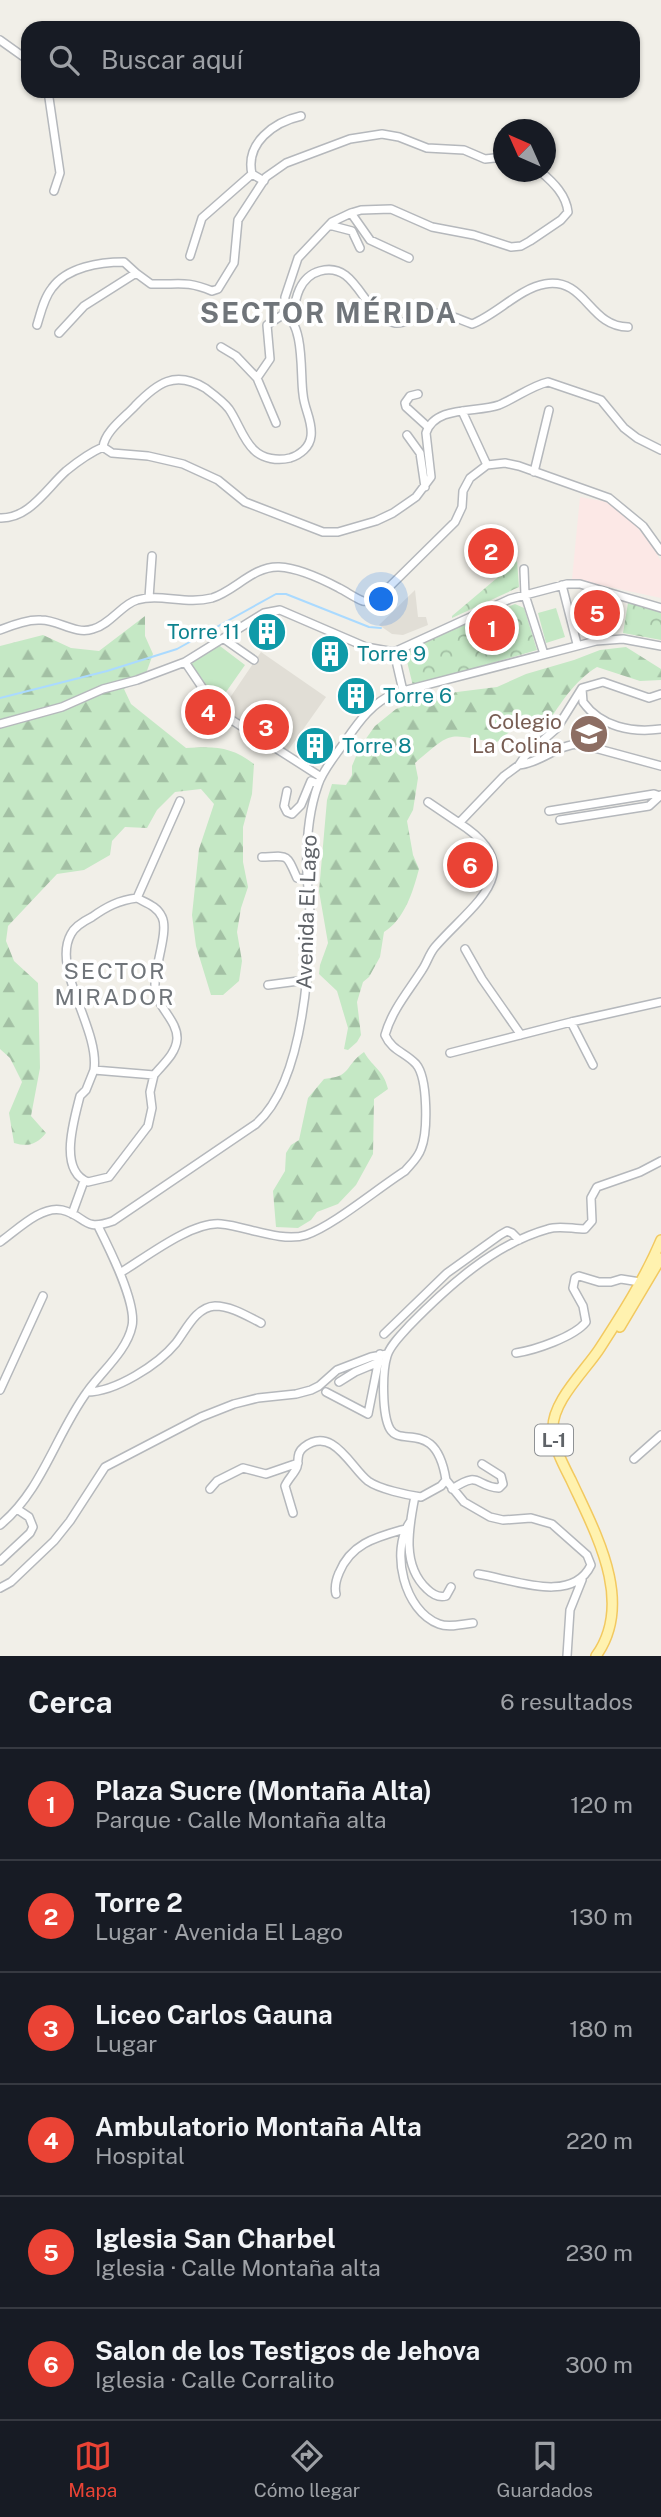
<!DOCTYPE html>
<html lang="es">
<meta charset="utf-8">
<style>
:root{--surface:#171b24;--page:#20242c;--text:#f1f3f6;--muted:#9ea1a6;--line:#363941;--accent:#ea4335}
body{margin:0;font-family:"Public Sans",sans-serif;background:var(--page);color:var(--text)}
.compass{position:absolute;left:493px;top:119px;width:63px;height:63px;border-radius:50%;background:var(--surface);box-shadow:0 2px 5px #0004;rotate:315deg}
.you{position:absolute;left:382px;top:600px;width:24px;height:24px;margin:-18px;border:5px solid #fff;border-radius:50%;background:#1a73e8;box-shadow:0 0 0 10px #1a73e833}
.badge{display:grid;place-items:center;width:46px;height:46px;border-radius:50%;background:var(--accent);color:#fff;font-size:23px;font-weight:700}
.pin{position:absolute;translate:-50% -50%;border:4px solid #fff;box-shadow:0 2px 7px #0006}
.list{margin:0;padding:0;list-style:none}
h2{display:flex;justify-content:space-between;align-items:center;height:91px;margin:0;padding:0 28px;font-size:30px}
h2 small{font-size:23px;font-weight:400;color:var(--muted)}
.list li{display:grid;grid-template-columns:46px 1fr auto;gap:21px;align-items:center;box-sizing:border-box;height:112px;padding:0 28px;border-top:2px solid var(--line)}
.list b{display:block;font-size:26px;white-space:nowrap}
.list p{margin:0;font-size:23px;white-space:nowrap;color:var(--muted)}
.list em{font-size:23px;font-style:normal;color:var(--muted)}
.icon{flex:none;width:38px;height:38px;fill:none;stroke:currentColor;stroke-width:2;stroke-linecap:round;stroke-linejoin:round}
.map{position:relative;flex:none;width:661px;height:1656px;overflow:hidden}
.search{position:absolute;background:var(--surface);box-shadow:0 2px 5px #0004;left:21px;right:21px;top:21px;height:77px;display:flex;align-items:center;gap:18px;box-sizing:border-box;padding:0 24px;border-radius:21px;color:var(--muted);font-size:26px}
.sheet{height:763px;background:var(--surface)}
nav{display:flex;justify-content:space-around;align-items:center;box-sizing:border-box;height:98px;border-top:2px solid var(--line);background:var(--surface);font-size:19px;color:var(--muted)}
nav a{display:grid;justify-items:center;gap:4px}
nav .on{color:var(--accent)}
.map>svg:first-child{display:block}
.education{fill:#e1ded6}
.medical{fill:#fce8e6}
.forest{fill:url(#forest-firs)}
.park{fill:url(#park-crowns)}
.pitch{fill:#c5e8c5}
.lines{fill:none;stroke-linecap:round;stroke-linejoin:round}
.stream{stroke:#aadaff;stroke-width:2}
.minor-casing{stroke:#b5b8bc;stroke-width:10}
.major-casing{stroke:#f2c960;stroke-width:12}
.minor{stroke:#fff;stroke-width:7}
.major{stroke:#fff2af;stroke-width:9}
.labels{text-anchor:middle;stroke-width:7;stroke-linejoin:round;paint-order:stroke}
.shield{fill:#fff;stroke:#8f9295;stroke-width:2}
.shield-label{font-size:19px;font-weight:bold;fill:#5f6368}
.culture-label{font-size:21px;fill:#0d838f;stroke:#fff;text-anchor:start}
.education-label{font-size:21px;fill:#785e54;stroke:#fff;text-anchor:end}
.street-label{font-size:21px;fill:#5f6368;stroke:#fff}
.neighbourhood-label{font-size:23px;letter-spacing:2px;fill:#70757a;stroke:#fff}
.district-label{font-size:28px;font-weight:bold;letter-spacing:2px;fill:#70757a;stroke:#fff}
</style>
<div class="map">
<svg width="661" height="1656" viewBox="0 0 661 1656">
<defs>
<pattern id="forest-firs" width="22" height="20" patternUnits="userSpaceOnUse" patternTransform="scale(1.75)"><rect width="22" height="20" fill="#c5e8c5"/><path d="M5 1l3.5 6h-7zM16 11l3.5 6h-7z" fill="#a3c0a4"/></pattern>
<pattern id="park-crowns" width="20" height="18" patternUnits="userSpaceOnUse" patternTransform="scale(1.75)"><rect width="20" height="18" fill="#c5e8c5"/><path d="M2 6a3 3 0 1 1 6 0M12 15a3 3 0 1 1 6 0" fill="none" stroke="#a3c0a4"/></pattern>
</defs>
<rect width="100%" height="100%" fill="#f1efe8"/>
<path class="education" d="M 415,590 L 418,617 L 426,617 L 428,625 L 403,635 L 392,634 L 379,625 Z
M 261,652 L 326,697 L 287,752 L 223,708 Z"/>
<path class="medical" d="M 580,497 L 613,503 L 624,511 L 653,547 L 661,561 L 661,598 L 572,579 Z
M 206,704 L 230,721 L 225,727 L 209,732 L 192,720 Z"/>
<path class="forest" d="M 145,616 L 145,636 L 153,654 L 144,679 L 124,689 L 131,704 L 186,748 C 214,746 231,746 254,764 L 252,794 L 243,827 L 243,862 L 248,887 L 241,908 L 237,932 L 242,961 L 239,981 L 223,995 L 211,995 L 196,946 L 192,915 L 199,849 L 214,804 L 201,789 L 175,792 L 157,810 L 147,828 L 125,827 L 112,841 L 110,855 L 84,870 L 57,874 L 8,926 L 6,941 L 14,961 L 38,983 L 40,1068 L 31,1116 L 46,1133 C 36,1145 28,1147 14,1143 L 9,1113 L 22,1082 L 10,1058 L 0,1049 L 0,646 L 43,635 L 71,648 L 99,651 Z
M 626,647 L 661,669 L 661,680 L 640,681 L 597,667 C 573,682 562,702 546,725 L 512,730 L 497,742 C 447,736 456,727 415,763 L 418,778 L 413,810 L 407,821 L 413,855 L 419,869 C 413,892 404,920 384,932 L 380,957 L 369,977 L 363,982 L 357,1002 L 361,1035 L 357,1042 L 348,1050 L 344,1049 L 348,1028 L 337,991 L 319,974 L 320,965 L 328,943 L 319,891 L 327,800 L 332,784 L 346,785 L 352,775 L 352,766 L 360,747 L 375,726 L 396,709 L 441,694 L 497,687 L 526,674 L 574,660 L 600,650 Z
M 364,1052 C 374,1069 383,1069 388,1089 L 374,1099 L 373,1154 L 356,1185 L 338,1204 L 317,1212 L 311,1220 L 298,1228 L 276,1227 L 273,1191 L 285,1171 L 286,1153 L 291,1145 L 299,1140 L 308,1098 L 324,1079 C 353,1076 343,1067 364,1052 Z"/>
<path class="park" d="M 517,561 L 519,587 L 452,618 L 452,616 Z
M 628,603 L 661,609 L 661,640 L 623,633 Z
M 515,604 L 524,608 L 537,650 L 413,686 L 404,649 Z"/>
<path class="pitch" d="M 556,608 L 565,637 L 546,643 L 538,613 Z
M 216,643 L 245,665 L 219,702 L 206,689 L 189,660 Z"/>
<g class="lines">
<path class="stream" d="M 0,698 L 107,671 L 177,649 L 276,594 L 286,594 L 369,627 L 381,628"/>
<g class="minor-casing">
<path id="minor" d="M 0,40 L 28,60
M 48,91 L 60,173 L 54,191
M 264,181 L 252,174 C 245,143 274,122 301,116
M 351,213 L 370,240 L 409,258
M 329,225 L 352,231 L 360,248
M 190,256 L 202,218 L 252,174
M 284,314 L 285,297 L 298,258 L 332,222 L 351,213 L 361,210 L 391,209 L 432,227 L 474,235 L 511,247 L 521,246 L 530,241 L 561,220 L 568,212 C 566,195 554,183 541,172
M 292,319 C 295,301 298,277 320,271 C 358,260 363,318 395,323 C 407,324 415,316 426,314 C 444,311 455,318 472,324 C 496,315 520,288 545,284 C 586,277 589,327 628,327
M 37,325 C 41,312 44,298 52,288 C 67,267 100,262 124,262 L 136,273
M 59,333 L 84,306 L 136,273 L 151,284 C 179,285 185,280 212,291 L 218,289 L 234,263 L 238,220 L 266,177 L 286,163 L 350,139 L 382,134 L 399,137 L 427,148 L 464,150 L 485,159 L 504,157
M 221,347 L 236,356 L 257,378 L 270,359 L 267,325 L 284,314 C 305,324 300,375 303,394 C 304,409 313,421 311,436 C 310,447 300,455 290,458 C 278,461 263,459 254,450 C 243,440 238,422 229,409 C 223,401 213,394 205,388 C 175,370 157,383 135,406 C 125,417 105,431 103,447 L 112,453 L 148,456 L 183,464 L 218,480 L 245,502 L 323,532 L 338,532 L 376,521 L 393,513 L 416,497 L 431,477 L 426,433 C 435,405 477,413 499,405 C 516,398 531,386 548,382 L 601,400 L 624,428 L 637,438 L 661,450
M 257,378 L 276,423
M 418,394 L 410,396 L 405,403 L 406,407 L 428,427
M 462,411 L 487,465
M 407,435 L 420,453 L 425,487
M 534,472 L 549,410
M 0,518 C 29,519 46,489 66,471 C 77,462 89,453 103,447
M 524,569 L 525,595 L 544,654
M 562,585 L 577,644
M 149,598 L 152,556
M 0,630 C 12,625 28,619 41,620 C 59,620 75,635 93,629 C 111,624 122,604 137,600 C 160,593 186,605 212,598 C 235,591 253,566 279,567 C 299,568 322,579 339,588 C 347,592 355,598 363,601 C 369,602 373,600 378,598 L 455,522 L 462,507 L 463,491 L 470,478 L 487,465 L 505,463 L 519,466 L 609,498 L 643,526 L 661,551
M 224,639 L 254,660
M 582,689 L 583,702 C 601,727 632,733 661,729
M 403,691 L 394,652 L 510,599 L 567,584 L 580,584 L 661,608
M 0,724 L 62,707 L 103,689 L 137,680 L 185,662
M 519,765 C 541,763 558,744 580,744 L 661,766
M 321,777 L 227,717 L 214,705 L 185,662 L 264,613 L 280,610 L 366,647 L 394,652
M 287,791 L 284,806 L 287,812 L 292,814 L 301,805 L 311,781 L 318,784
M 428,802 L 459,823
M 549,811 L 654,794 L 660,796
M 560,820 L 649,806 L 661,795
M 262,857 C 289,856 286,853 297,878 L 307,879
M 137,898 L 180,801
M 465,949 L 482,979 L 521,1035
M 268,985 L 306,980
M 571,1022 L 593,1065
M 450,1053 L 571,1022 L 661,1002
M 94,1070 C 100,1029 51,969 71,934 C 75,926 84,921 92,917 C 106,907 119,900 137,898 C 146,903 157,906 162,917 C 169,931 154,968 155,986 C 155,1006 178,1020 177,1039 C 176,1054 162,1065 154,1075
M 94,1070 L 154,1075 L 150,1092 L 152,1108 L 148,1126 L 109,1177 L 88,1182 C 58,1171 74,1120 80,1096 L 86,1090 Z
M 72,1214 L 84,1181
M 0,1242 C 16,1231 41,1205 62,1210 C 87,1216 82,1232 113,1221 L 256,1124 C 300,1085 308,984 310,928 C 311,910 308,893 307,875 C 306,846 308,813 318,785 C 323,769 337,754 346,740 C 360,720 372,703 395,693 L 596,641 L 623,639 L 661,646
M 120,1273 C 145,1258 192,1221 221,1224 C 245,1226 282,1243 306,1235 C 333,1226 378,1188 405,1171 C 411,1164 418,1158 421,1149 C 428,1132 428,1078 416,1064 C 405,1052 392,1051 385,1035 C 392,1010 408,992 422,970 C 427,963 429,954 435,947 C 471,905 533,870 459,823 L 504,776 L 519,765 L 525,756 L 557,728 L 582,688 L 603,682 L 649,698 L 661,694
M 384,1334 L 447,1273 L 500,1235 L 507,1231 L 512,1233 L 519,1240
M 516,1353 C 535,1350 574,1337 586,1322 L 583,1306 L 573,1288 L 575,1278 L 579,1276 L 599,1282 L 611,1282 L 621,1279 L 640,1282
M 339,1382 L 355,1372 L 379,1362
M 0,1390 L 43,1296
M 87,1392 C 115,1392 158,1365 176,1343 C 186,1330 196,1307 215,1306 C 231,1306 247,1316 261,1323
M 326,1392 L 368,1414 L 380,1354
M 634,1459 L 661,1435
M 446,1480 L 464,1502 L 490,1517 L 503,1520 L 531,1518 L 552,1524 L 587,1555 L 591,1565 C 572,1605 512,1579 478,1574
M 210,1489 L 217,1481 L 243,1468 L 266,1474 L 298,1463
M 452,1489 C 481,1470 474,1486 499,1488 L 503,1484 L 501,1476 L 482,1464
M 415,1496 C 409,1527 401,1565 427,1589 C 432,1594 438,1598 446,1596 L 451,1587
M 293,1513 L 285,1486 C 288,1479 294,1474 297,1467 C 299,1460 296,1453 304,1447 C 333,1425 351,1468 368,1481 C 379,1489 407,1495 421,1497 L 441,1486 L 446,1480 C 436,1418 401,1448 390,1429 C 382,1415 382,1372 387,1356 C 390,1345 402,1334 409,1326 C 447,1287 494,1244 548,1229 C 559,1225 572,1229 585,1229 L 592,1221 L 591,1198 L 597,1187 L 640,1172 L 661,1161
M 410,1522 C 390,1551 404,1611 439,1624 C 449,1628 462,1624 473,1623
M 0,1525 C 42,1491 56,1434 87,1392 C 101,1372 127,1351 132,1326 C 137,1303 109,1248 98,1226
M 0,1561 L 30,1533 L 33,1527 L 29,1517 L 17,1509
M 0,1588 L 11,1582 L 54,1541 L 70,1521 L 105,1467 L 201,1417 L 234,1404 L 258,1398 L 296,1394 L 311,1390 L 319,1386 L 337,1370 L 371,1357 L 387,1354
M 336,1594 C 334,1586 336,1580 339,1573 C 351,1543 377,1537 405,1529
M 567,1656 L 570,1610 L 582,1580"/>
</g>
<g class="major-casing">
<path id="major" d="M 620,1327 L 661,1258
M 596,1656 C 635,1602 595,1532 571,1480 C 563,1464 554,1448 553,1430 C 551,1402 586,1370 600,1348 C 622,1314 645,1278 661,1240"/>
</g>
<use href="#minor" class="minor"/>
<use href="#major" class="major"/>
</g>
<defs>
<g id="building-disc" transform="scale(2.0125)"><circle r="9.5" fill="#0f9aa8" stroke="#fff"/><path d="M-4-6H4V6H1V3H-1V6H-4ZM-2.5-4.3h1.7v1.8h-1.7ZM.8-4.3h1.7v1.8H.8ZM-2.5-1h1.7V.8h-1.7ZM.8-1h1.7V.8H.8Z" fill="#fff"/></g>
<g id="school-disc" transform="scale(2.0125)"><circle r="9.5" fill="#8d6e63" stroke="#fff"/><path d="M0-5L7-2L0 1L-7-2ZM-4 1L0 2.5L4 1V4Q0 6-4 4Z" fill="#fff"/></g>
</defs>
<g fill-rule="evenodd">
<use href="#building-disc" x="267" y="632"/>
<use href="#building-disc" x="330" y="654"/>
<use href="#building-disc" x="356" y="696"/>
<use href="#school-disc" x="589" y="734"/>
<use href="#building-disc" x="315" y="746"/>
</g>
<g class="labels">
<rect class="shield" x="535" y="1424.5" width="38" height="31" rx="5"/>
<g class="shield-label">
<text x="554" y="1447">L-1</text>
</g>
<g class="culture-label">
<text x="240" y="639" text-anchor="end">Torre 11</text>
<text x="357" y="661">Torre 9</text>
<text x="383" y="703">Torre 6</text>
<text x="342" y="753">Torre 8</text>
</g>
<g class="education-label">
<text x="562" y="729">Colegio<tspan x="562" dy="24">La Colina</tspan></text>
</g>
<g class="street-label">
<text transform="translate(307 912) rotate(-88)" y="7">Avenida El Lago</text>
</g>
<g class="neighbourhood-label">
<text x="115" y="979">SECTOR<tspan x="115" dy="26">MIRADOR</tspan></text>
</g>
<g class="district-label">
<text x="329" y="323">SECTOR MÉRIDA</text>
</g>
</g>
</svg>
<svg class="compass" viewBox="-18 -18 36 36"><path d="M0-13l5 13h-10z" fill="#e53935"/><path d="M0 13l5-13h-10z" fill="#9ea1a6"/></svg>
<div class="you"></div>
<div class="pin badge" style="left:492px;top:628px">1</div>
<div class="pin badge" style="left:491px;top:551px">2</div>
<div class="pin badge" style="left:266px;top:727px">3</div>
<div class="pin badge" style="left:208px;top:712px">4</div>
<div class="pin badge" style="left:597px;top:613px">5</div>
<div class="pin badge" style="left:470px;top:865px">6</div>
<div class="search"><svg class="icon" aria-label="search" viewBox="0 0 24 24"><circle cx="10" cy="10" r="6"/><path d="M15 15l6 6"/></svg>Buscar aquí</div>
</div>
<section class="sheet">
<h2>Cerca<small>6 resultados</small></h2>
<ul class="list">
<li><span class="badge">1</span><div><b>Plaza Sucre (Montaña Alta)</b><p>Parque · Calle Montaña alta</p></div><em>120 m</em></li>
<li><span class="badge">2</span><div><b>Torre 2</b><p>Lugar · Avenida El Lago</p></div><em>130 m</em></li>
<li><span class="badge">3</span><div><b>Liceo Carlos Gauna</b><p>Lugar</p></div><em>180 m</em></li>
<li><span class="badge">4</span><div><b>Ambulatorio Montaña Alta</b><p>Hospital</p></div><em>220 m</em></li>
<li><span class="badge">5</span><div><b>Iglesia San Charbel</b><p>Iglesia · Calle Montaña alta</p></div><em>230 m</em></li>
<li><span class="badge">6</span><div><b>Salon de los Testigos de Jehova</b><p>Iglesia · Calle Corralito</p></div><em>300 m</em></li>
</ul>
</section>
<nav>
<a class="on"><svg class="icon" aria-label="map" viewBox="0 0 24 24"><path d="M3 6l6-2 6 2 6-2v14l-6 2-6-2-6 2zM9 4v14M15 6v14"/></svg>Mapa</a>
<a><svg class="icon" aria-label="directions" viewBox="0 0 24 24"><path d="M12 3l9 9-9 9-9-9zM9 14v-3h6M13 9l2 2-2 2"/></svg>Cómo llegar</a>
<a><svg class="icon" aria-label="saved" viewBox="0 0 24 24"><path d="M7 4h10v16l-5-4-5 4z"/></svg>Guardados</a>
</nav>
